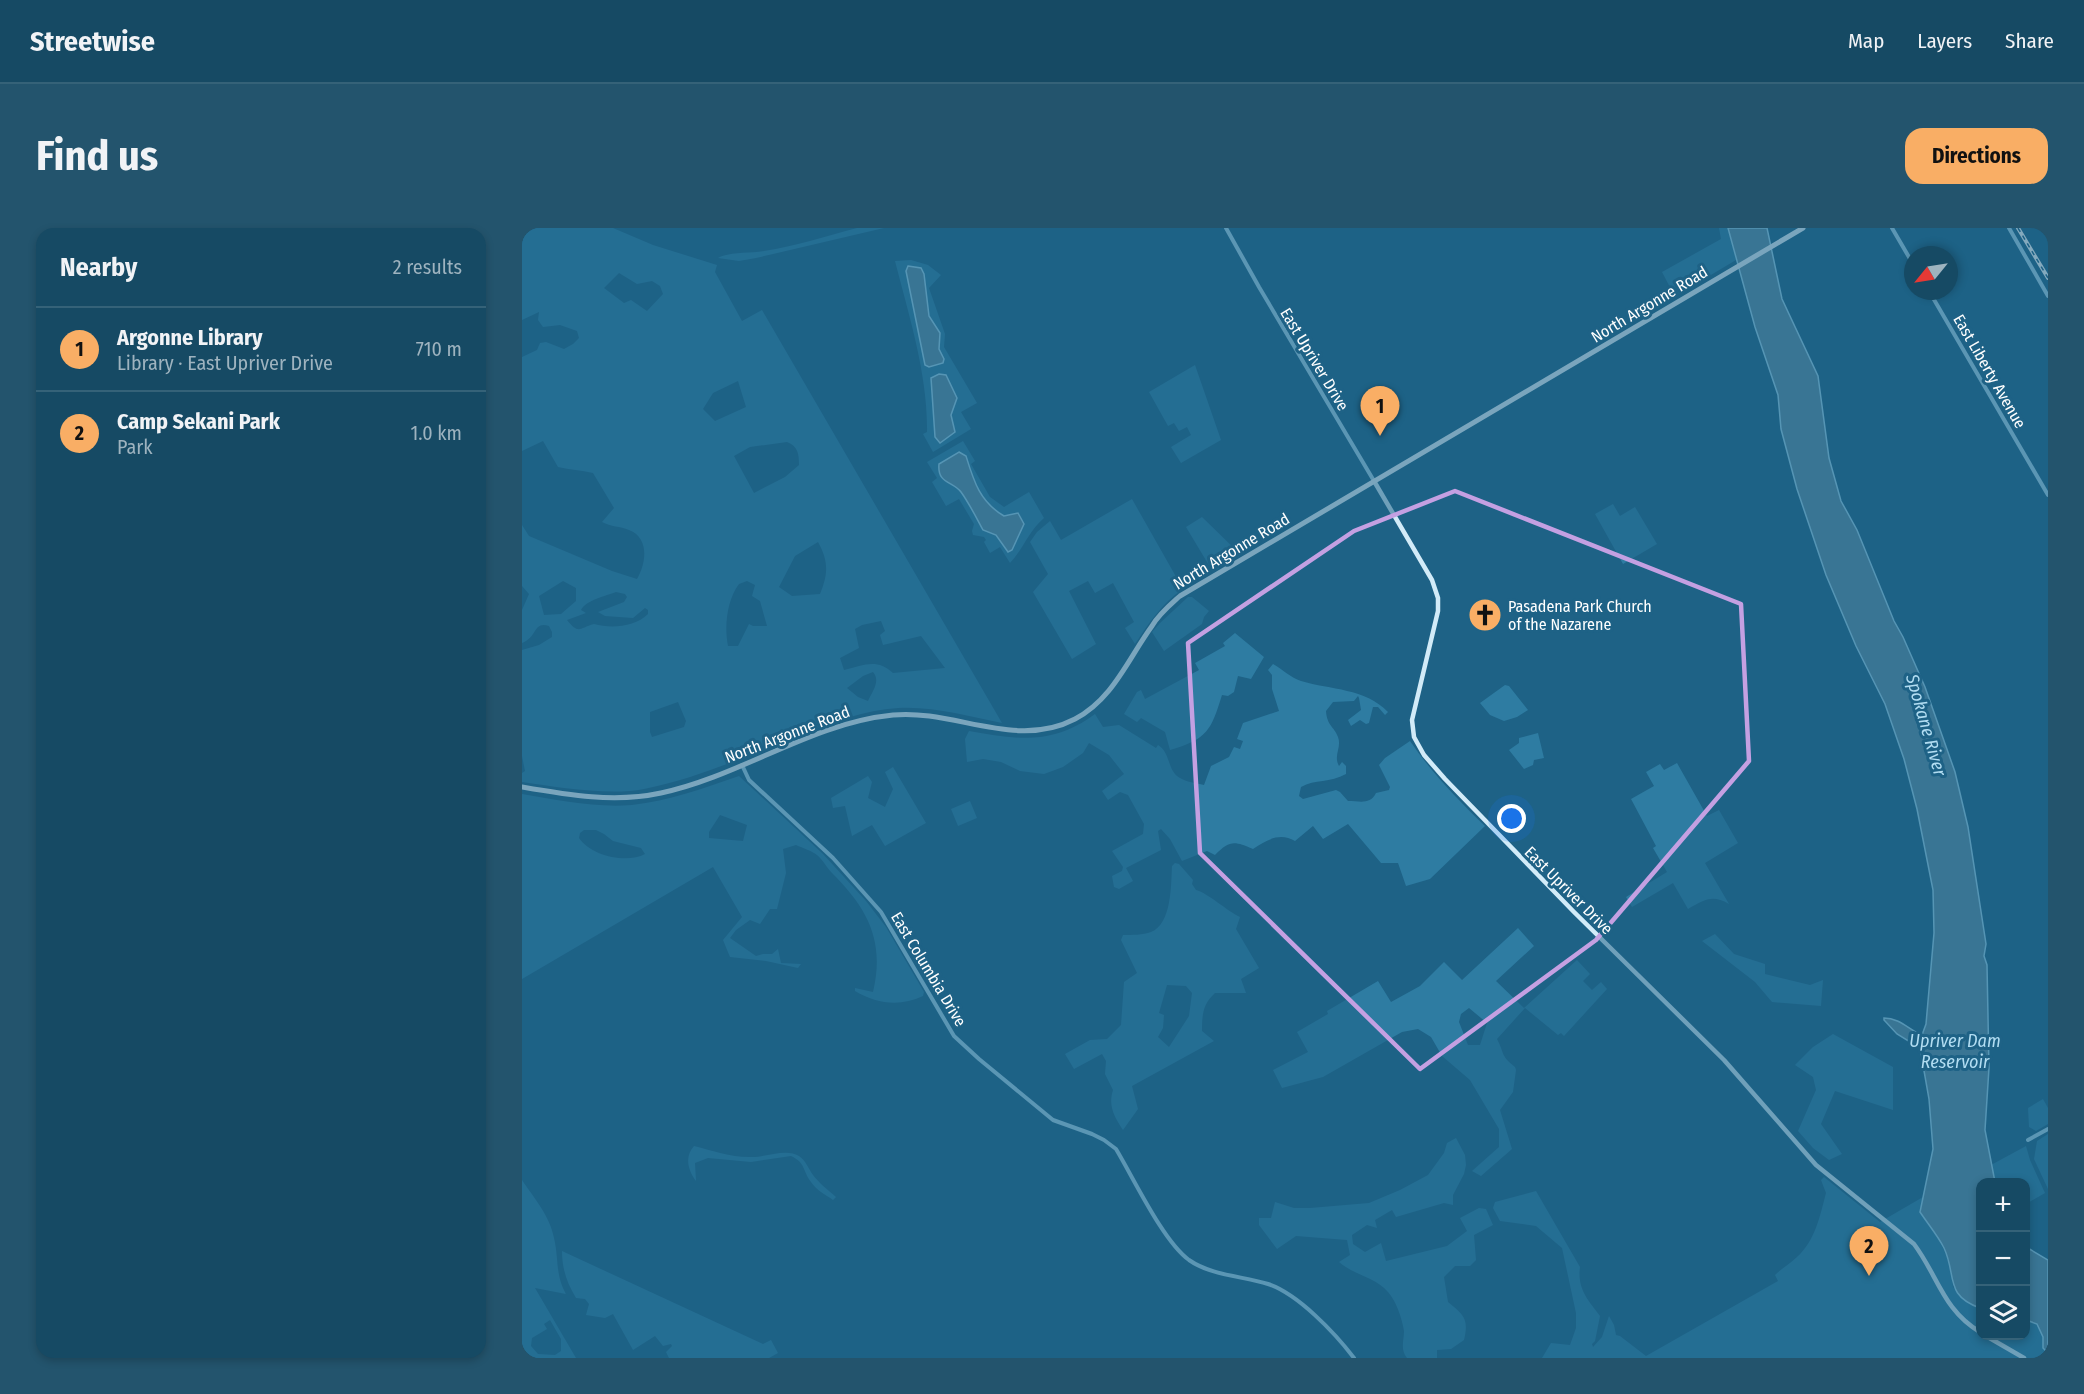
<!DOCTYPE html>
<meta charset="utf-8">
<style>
:root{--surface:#164a64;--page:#23546d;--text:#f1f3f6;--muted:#9eb3bf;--line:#356278;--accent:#f9ae65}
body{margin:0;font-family:"Fira Sans Condensed",sans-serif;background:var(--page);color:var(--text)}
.controls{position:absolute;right:18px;bottom:18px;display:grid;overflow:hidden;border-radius:12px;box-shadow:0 3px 9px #0003}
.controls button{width:54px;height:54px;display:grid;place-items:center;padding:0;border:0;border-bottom:2px solid var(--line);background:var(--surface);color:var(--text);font:30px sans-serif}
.compass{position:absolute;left:1382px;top:18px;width:54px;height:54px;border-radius:50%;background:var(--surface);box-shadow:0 3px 9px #0003;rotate:240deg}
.you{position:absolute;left:990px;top:591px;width:21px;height:21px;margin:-15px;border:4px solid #fff;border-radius:50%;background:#1a73e8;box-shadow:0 0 0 9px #1a73e833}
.badge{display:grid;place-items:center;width:39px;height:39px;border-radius:50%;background:var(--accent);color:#111;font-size:20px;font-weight:700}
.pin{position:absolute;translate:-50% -50px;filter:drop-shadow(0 2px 3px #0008)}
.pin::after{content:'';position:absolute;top:32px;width:21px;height:18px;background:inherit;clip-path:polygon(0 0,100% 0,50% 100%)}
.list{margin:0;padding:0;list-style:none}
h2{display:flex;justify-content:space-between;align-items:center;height:78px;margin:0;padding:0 24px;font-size:26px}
h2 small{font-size:20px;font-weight:400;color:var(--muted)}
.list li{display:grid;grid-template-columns:39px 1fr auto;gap:18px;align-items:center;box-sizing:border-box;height:84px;padding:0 24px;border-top:2px solid var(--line)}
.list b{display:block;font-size:22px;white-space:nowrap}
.list p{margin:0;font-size:20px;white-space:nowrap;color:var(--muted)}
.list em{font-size:20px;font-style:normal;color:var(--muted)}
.icon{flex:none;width:33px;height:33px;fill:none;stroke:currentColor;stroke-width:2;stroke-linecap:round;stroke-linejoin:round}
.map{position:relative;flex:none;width:1526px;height:1130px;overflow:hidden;border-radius:18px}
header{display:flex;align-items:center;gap:36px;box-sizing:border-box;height:84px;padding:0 30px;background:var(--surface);border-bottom:2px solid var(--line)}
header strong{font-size:28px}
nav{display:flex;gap:33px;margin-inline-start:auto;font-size:21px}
.intro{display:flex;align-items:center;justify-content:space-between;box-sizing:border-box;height:144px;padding:0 36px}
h1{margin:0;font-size:42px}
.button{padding:15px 27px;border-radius:18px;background:var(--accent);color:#111;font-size:21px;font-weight:700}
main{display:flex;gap:36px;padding:0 36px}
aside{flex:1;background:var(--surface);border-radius:18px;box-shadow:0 3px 9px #0003}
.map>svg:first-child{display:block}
.green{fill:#2e7ca2;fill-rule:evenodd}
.water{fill:#5c8ca5;stroke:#9ad2ec;stroke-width:1.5}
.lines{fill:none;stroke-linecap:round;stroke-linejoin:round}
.tertiary{stroke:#a6d4ea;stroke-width:4}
.secondary{stroke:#d2ebf8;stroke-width:4.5}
.primary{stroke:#ebf7fe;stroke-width:5}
.rail-casing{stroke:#fff;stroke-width:4}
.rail{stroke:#1e6286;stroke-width:1.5;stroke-dasharray:4.5;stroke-linecap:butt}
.marked{fill:none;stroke:#c4a0e2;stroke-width:4.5;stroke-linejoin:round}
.labels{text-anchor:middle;stroke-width:6;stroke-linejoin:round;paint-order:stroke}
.street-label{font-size:16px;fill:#fff;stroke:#1e6286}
.poi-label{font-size:16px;fill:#fff;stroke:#1e6286;text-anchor:start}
.water-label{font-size:18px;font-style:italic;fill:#b2ddf2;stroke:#1e6286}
</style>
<header>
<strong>Streetwise</strong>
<nav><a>Map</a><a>Layers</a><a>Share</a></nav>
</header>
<div class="intro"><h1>Find us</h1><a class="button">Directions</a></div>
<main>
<aside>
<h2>Nearby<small>2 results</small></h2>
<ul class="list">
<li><span class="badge">1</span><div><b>Argonne Library</b><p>Library · East Upriver Drive</p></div><em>710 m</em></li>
<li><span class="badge">2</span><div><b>Camp Sekani Park</b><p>Park</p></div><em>1.0 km</em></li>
</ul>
</aside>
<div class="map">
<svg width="1526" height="1130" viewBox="0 0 1526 1130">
<rect width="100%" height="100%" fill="#1e6286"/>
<path class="green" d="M 0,0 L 91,0 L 131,17 L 195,37 L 193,44 L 220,93 L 240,82 L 480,495 C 446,488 411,478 376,480 C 342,482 312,494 281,506 C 229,526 177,550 122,561 C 87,568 35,559 0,554 L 0,545 L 3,543 L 0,528 L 0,422 L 17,417 L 30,409 L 30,404 L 27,398 C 11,393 16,409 0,415 L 0,382 L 7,366 L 0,358 L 0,297 L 7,308 L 90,343 L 115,351 C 124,336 128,310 107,302 C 98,298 89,299 80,294 L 92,280 L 71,245 C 59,242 48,242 36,239 L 21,213 L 0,223 L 0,129 L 15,122 L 18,115 L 24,114 L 42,121 L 51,116 L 57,110 L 55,103 L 38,97 L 21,99 L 16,92 L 17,84 L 0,92 ZM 97,45 L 115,56 L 130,53 L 138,58 L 141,66 L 125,83 L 109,72 L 102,75 L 82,60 ZM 216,153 L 224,179 L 193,193 L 181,181 L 191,165 ZM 265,214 C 276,218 277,226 277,237 L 263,249 L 232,265 L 212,228 L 228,219 ZM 296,314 C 307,334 306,346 298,366 L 270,368 L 257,359 L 273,328 ZM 41,353 L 54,360 L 54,373 L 39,386 L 22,387 L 17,368 ZM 225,353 L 233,357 L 230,368 L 238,373 L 245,398 L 231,398 L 227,396 L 216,418 L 206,418 C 202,398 205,372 217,356 ZM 94,364 L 103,366 L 105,369 L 102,374 L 76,384 L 83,388 L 111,390 L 123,380 L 126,382 L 126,386 C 113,399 89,401 72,396 C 57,400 57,407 45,392 L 64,385 L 59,382 C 64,372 84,368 94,364 ZM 359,393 L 363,403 L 358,407 L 361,417 L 399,408 L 423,440 L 371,445 C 355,430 342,437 322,442 L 318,430 L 337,420 L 333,401 L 340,397 ZM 351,444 C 359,453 350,464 346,473 L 336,469 L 325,460 L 341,448 ZM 156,474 L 164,493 L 162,499 L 130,509 L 128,504 L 128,484 Z
M 335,0 L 362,0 L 234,30 L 217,33 L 196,30 C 209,23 227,26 242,23 C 273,18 305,8 335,0 Z
M 1197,0 L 1206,0 L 1214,32 L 1157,66 L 1151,65 L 1140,44 L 1199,11 Z
M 389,32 L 406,37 L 419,47 L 407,60 L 423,106 L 422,119 L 455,175 L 439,184 L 449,201 L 411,224 L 401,206 L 405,204 C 406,147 387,88 373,33 Z
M 673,137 L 699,212 L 659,235 L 649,219 L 669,207 L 665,199 L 657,203 L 652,195 L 646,198 L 627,164 Z
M 441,213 L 453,233 L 449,236 L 468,269 L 482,279 L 507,264 L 522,290 C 506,304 502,320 488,335 L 478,319 L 468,325 L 462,314 L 464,312 L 462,309 L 451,307 L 450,303 L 452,296 L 437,271 L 424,278 L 410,254 L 415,250 L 405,234 Z
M 610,271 L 661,361 C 640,375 627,395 613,416 L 603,400 L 612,394 L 591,355 L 573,365 L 566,353 L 547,363 L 574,416 L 550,431 L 511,364 L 526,346 L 508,314 L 515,304 L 528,293 L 539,312 Z
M 1091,276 L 1098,288 L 1113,279 L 1135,316 L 1101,336 L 1073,286 Z
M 680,289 L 719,327 L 691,344 L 664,299 Z
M 666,369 L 670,369 L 687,383 L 682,389 L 680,396 L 642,423 L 630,404 L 638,395 Z
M 713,405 L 742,429 L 729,451 L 716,448 L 712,464 L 706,468 L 700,467 C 689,502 686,511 648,522 L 643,504 L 619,490 L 615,494 L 602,486 L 615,464 L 619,462 L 623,471 L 677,442 L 673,435 L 703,418 L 701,415 Z
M 751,436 C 760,441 769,450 779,453 C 809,462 843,460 866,484 L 863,487 L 856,479 L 851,479 L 847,495 L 844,496 L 838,492 L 829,498 L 826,492 L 839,482 L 837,470 L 836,468 L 832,473 L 811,474 L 804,483 C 805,498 812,498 816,509 C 820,520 811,527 817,538 L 820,534 L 824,538 L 824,546 C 808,555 793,551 779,559 L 777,568 L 781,571 L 814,562 L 818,564 L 826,573 C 838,573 848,577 854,565 L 867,562 L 868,559 L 857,537 L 863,530 L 888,513 C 910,545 935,571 963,598 L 908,651 L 884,658 L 876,635 L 859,635 L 826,596 L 801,611 L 791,598 L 773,613 C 758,604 744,612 731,621 C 712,613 708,612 693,627 L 685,623 L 660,633 L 648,611 L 639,601 L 636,603 L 639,622 L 604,640 L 611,653 L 597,661 L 592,659 L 590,648 L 600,643 L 601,639 L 590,623 L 621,606 L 622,596 L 606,567 L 598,564 L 586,572 L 580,563 L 602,546 L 587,527 L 567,515 L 561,525 L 541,539 L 522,546 L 498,543 L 479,534 L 461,531 L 445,534 L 443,511 L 447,503 C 495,512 531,517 573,486 L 581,499 L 597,497 L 634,520 L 636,517 C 649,525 645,543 658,550 C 664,554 674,555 682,557 L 689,538 L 707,529 L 712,519 L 718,521 L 721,513 L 715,511 L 721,495 L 757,483 L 750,461 L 750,447 L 746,442 Z
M 983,457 L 987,458 L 1006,482 L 995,489 L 982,493 L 968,487 L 958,475 Z
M 1016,505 L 1022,530 L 1012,532 L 1011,537 L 1002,541 L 987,522 L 997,515 L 997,510 Z
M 1155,535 L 1185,588 L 1197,582 L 1216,615 L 1183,635 L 1207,676 C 1190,666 1182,672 1166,681 L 1151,655 L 1110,679 L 1104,669 L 1145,644 L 1131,620 L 1134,618 L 1109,571 L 1132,558 L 1124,544 L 1138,536 L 1142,542 Z
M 371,539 L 404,595 L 363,618 L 350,597 L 330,608 L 323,578 L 311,580 L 309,570 L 346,548 L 350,554 L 346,570 L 363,579 L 371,561 L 363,544 Z
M 217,548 L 301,626 L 344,673 L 364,699 L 402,764 L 401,768 C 378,779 355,776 333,763 L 333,760 L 351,764 C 363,713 346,681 310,645 C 305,640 301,632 295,627 C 290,623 281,620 274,617 L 261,621 L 264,645 L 255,681 L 248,681 L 238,696 L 228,692 L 214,702 L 208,710 L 234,728 L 241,726 L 250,726 L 256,721 L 259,735 L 279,736 L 276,740 L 244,733 L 208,729 L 201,712 L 220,689 L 191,639 L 0,751 L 0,566 C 36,572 73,580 110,577 C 147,573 182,560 217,548 ZM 198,587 L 225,597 L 221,613 L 187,610 L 187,604 ZM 62,602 L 74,602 L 82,606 L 91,613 L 119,620 L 123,626 C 105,636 69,628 57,610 L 58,605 Z
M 448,573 L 455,590 L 436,598 L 429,581 Z
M 653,635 L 657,636 L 671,652 L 670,656 L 674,662 C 686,665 705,683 718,689 L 714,701 L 737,740 L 719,751 L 724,765 L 693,765 C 681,776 680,786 680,803 L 692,813 L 610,858 L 616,881 L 601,902 C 592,888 586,878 591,862 L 583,846 L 584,833 L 580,826 L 552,841 L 543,826 L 568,812 L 585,811 L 599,797 L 602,754 L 615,745 L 599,712 L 601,707 C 610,707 621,707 629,704 C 650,696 649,656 650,638 ZM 645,757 L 664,758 L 670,765 L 667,788 L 647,819 L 636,809 L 641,800 L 642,787 L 637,785 Z
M 996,700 L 1012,718 L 974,753 L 1002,780 L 1055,732 L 1068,746 L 1061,753 L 1070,762 L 1079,754 L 1085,761 L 1042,808 L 1039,805 L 1036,807 L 1003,780 L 975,811 C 983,826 978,827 993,839 L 994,842 L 991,864 L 978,882 L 990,921 L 959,948 L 950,943 L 977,919 L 977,901 L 948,852 L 920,828 L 909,809 L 896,801 L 880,804 L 801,849 L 760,860 L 751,842 L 786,824 L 775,804 L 806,786 L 805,783 L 856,753 L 869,774 L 898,758 L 922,734 L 940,752 ZM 947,780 L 965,795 L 958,817 L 946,817 L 937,794 L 939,786 Z
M 1193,706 L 1212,726 L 1243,736 L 1243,746 L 1288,757 L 1301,752 L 1299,778 L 1250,774 L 1233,754 L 1180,713 Z
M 1311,806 L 1371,839 L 1371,882 L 1313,863 L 1299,896 L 1320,926 L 1307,932 L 1291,920 L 1276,903 L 1294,862 L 1291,849 L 1273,837 L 1291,819 Z
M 1521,871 L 1526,880 L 1526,896 L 1514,903 L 1507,899 L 1506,880 Z
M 1526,906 L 1526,961 L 1512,931 L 1515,913 Z
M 934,910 L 943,927 L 944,937 L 942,946 L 931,967 L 931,977 L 922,975 L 874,989 L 870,982 L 853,992 L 855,1000 L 845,997 L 830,1007 L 831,1016 L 843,1024 L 859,1015 L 864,1033 L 925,1018 L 945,1003 L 938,990 L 957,980 L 964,981 L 971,997 L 952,1007 L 954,1032 L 948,1038 L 933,1038 L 922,1049 L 926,1074 C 942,1087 947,1091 942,1112 L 929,1121 L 915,1122 L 915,1130 L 885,1130 C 878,1122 882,1112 882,1103 C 880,1090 874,1073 866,1064 C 853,1049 832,1047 817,1034 L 828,1027 L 825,1012 L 774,1008 L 755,1021 L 737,997 L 737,990 L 749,990 L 753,974 L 772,980 L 788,980 L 847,975 L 878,962 L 906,947 L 922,925 L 925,915 Z
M 172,918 C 192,923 210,930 231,929 C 245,929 264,920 277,928 C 284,933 286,940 291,947 C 297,955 306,962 314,969 L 311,972 C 304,967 294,962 289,954 C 280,942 284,935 269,928 L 229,934 L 186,930 L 173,935 L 174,953 C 165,941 163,928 172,918 Z
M 1504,918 L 1508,932 L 1523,965 L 1504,976 L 1504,954 L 1473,954 L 1469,937 Z
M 1302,949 L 1358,994 L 1401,969 L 1398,984 C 1416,1010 1429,1027 1431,1059 L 1458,1080 L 1458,1108 L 1504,1108 L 1504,1092 L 1515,1096 L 1521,1109 L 1521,1120 L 1526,1125 L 1526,1130 L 1020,1130 L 1029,1115 L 1048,1117 L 1054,1100 L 1054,1085 L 1040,1020 L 1014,998 L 978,993 L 971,980 L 973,974 L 1014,963 L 1058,1039 C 1055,1061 1066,1072 1078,1088 L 1073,1113 L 1070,1116 L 1071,1119 L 1080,1109 L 1087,1088 L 1092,1097 L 1094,1107 L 1098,1108 L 1124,1128 L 1256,1053 L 1253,1047 C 1260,1040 1268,1036 1275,1029 C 1293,1013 1298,988 1304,965 L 1299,952 Z
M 0,952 C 12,970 28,988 32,1010 C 37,1031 33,1046 44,1066 L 13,1060 L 54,1130 L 6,1130 L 0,1120 ZM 28,1092 L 39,1111 L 39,1123 L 33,1127 L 16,1126 L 9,1118 L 10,1110 L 25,1101 L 22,1096 Z
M 40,1023 L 241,1116 L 249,1112 L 256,1125 L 247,1130 L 147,1130 L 144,1124 L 150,1118 L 149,1116 L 141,1118 L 133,1108 L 111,1122 L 91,1086 L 83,1090 L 64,1087 L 67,1076 L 63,1071 L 54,1070 C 45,1055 40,1041 40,1023 Z"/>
<path class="water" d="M 1206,0 L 1245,0 L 1260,71 L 1296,148 L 1307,230 L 1319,273 L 1335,302 L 1372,393 L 1381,409 L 1403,459 L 1433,544 L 1446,599 L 1464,716 L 1462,728 L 1465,737 L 1467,840 L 1463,902 L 1473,954 L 1458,954 L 1458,1080 C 1422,1067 1435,1048 1422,1020 C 1416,1008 1406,996 1398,984 L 1411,921 L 1407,871 L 1398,820 L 1375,806 L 1362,792 L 1362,790 C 1378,790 1387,802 1400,807 L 1404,796 L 1412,705 L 1411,662 L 1395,581 L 1382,531 L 1363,476 L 1334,418 L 1304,347 L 1275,261 L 1259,201 L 1256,167 L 1233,99 Z
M 386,38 L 399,40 L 402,46 L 407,88 L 418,105 L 417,121 L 422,131 L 421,135 L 407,139 L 403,137 L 384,43 Z
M 417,146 L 424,147 L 435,170 L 429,187 L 433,204 L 418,215 L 413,209 L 409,150 Z
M 437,224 L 444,228 C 452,254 458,274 482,288 L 496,285 L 502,296 L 490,322 L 486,324 L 474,307 L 461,302 C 454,289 447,275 439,264 C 431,253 415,256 417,236 Z
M 1504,1019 L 1526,1032 L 1526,1125 L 1521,1120 L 1521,1109 L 1515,1096 L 1504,1092 Z"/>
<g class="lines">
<path class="tertiary" d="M 704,0 L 737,59 L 852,253
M 1370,0 L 1391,36
M 1487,0 L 1526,68
M 1407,63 L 1526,267
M 220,537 L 227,552 L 311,630 L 359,684 L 432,808 L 457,831 L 531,892 L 570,906 L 582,912 L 594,921 C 612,951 641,1013 667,1032 C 690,1048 721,1048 746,1056 C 776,1066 813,1105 832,1130
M 1506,912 L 1526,901"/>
<path class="secondary" d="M 852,253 L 910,352 L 916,370 L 916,383 L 890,492 L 892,509 L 902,527 L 923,551 L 1052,684 L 1202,832 L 1294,937 L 1392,1016 C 1416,1048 1421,1082 1458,1104
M 1464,1108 L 1502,1130"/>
<path class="primary" d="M 0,559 C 46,567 93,575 139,565 C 219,548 289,495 371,487 C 432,481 494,522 553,491 C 591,471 606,431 630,398 C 637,386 648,377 658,368 L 1281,0"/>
<g class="rail-casing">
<path id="rail" d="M 1496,0 L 1526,50"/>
</g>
<use href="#rail" class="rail"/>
</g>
<path d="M0 0H1526V1130H0ZM 933,263 L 1219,376 L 1227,533 L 1074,712 L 898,841 L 678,625 L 666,415 L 832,303 Z" fill="#1e6286" fill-opacity=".55" fill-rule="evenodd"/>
<path class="marked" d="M 933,263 L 1219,376 L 1227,533 L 1074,712 L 898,841 L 678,625 L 666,415 L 832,303 Z"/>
<defs>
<g id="church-disc" transform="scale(1.725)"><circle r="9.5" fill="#f9ae65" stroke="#1e6286"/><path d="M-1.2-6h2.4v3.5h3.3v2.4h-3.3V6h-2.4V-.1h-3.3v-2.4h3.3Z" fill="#111"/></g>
</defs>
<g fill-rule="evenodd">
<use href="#church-disc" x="963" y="387"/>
</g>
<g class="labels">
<g class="street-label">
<text transform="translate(1127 76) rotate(-31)" y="6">North Argonne Road</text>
<text transform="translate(793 131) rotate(59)" y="6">East Upriver Drive</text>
<text transform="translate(1468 143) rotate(60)" y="6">East Liberty Avenue</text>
<text transform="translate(709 323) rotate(-31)" y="6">North Argonne Road</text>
<text transform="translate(265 506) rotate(-21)" y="6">North Argonne Road</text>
<text transform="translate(1047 662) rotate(45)" y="6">East Upriver Drive</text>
<text transform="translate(407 741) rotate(59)" y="6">East Columbia Drive</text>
</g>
<g class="poi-label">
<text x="986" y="384">Pasadena Park Church<tspan x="986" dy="18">of the Nazarene</tspan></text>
</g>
<g class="water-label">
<text transform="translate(1404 497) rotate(74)" y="6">Spokane River</text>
<text x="1433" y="819">Upriver Dam<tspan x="1433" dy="21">Reservoir</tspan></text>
</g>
</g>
</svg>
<div class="controls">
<button>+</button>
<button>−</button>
<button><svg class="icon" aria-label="layers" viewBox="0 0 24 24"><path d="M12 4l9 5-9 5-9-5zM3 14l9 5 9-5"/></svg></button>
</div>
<svg class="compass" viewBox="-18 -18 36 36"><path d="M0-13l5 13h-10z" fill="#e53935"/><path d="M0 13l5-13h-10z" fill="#9eb3bf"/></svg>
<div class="you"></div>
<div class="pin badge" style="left:858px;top:208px">1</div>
<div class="pin badge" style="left:1347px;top:1048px">2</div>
</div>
</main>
